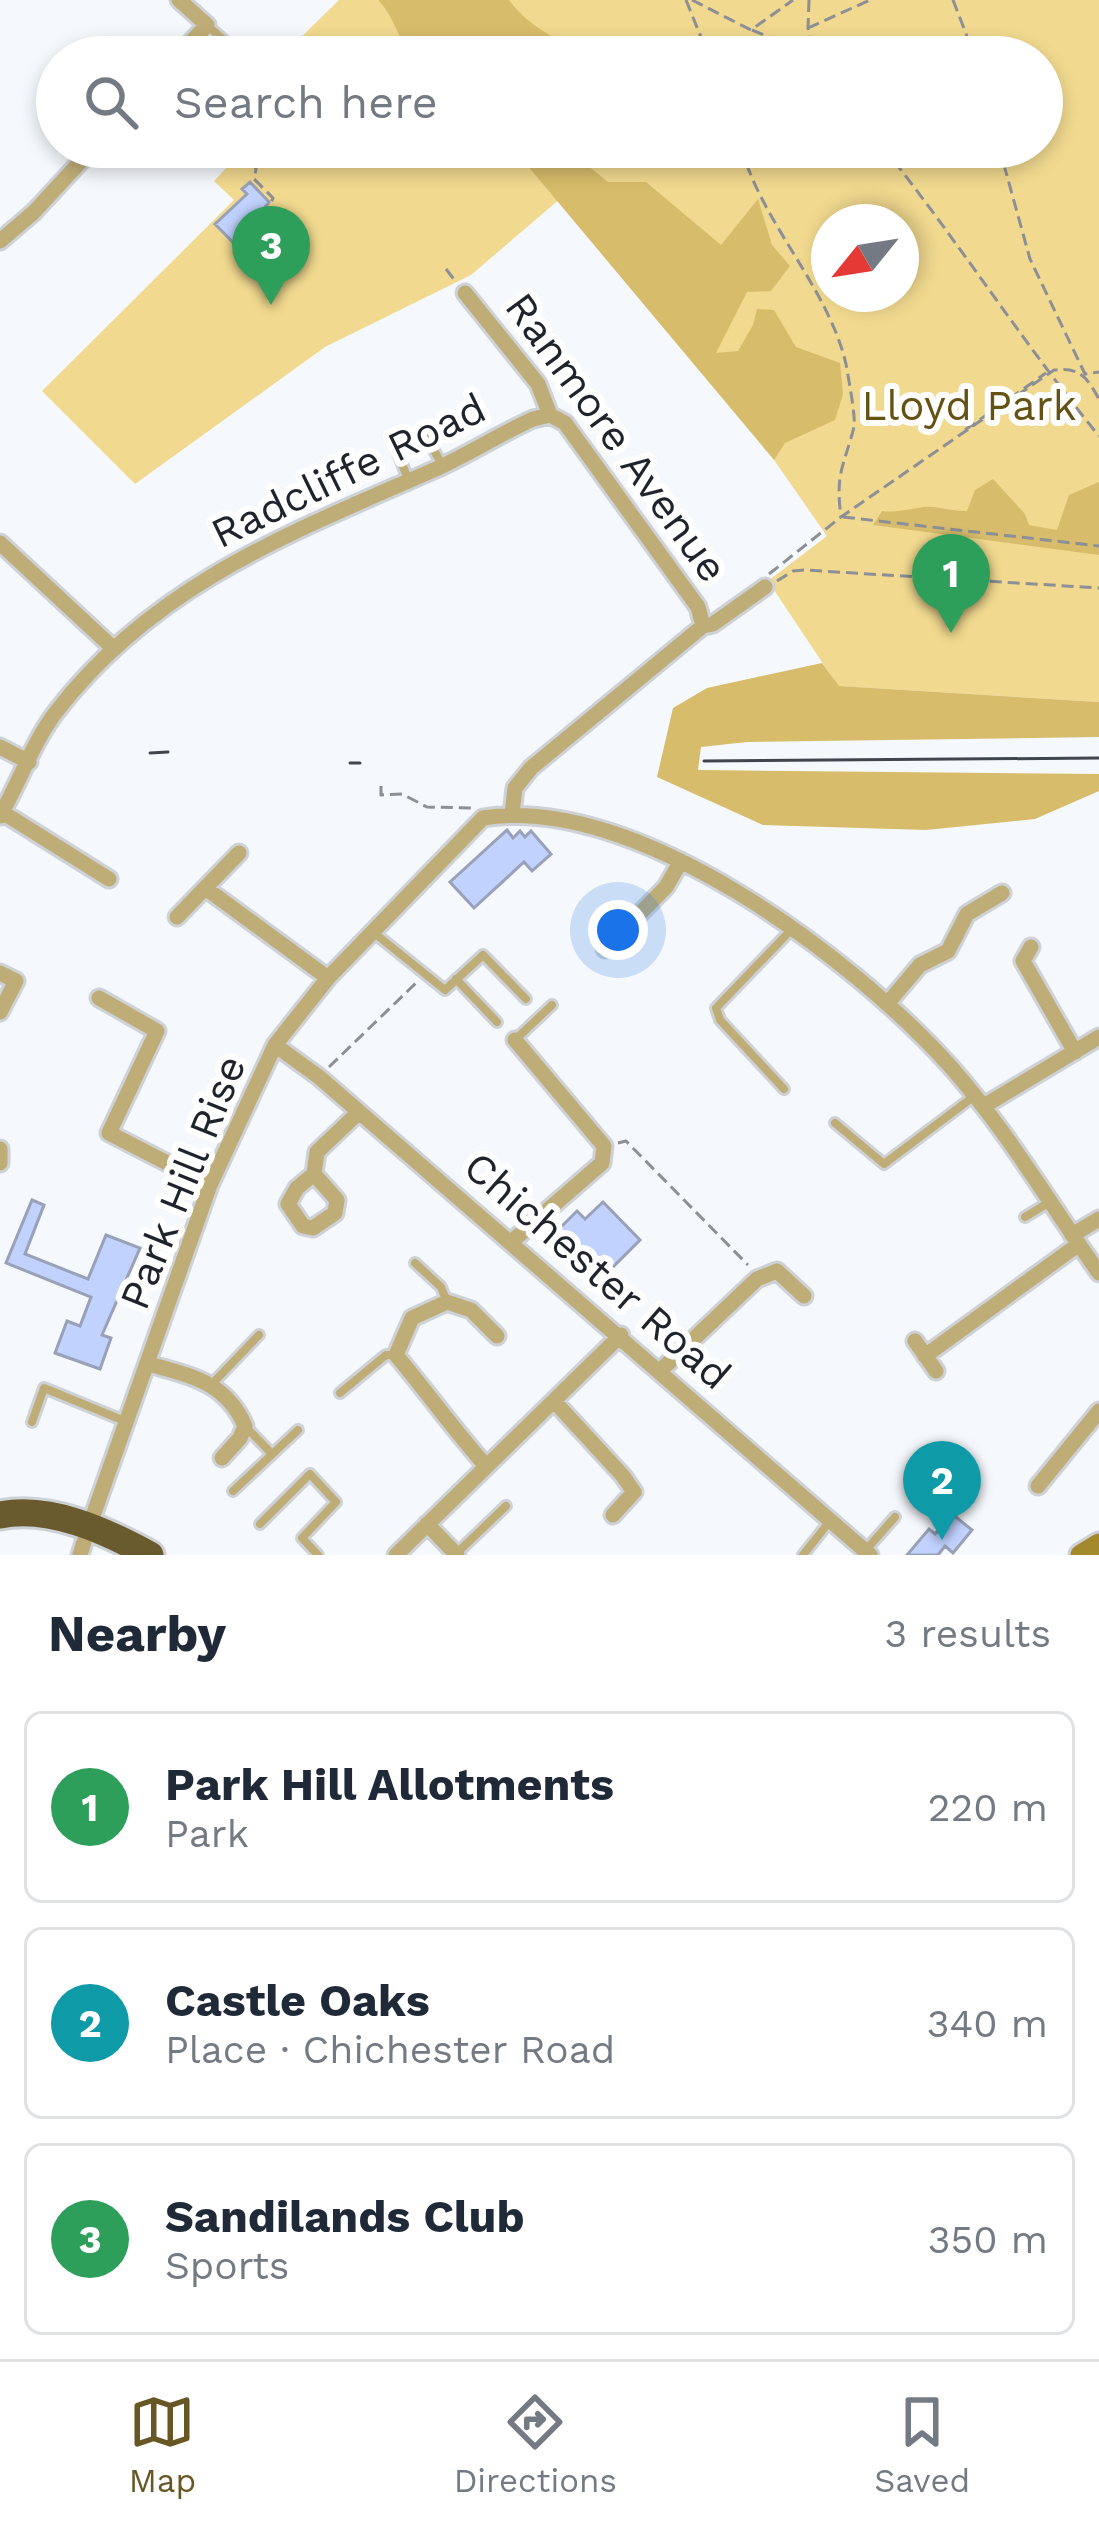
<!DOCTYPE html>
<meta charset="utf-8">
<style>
:root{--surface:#fff;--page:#f2f2f3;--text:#1f2937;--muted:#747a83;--line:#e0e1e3;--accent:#675725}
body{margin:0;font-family:"Work Sans",sans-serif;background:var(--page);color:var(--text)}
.compass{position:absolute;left:811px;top:204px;width:108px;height:108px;border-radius:50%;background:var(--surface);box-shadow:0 6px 18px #0003;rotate:240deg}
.you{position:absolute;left:618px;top:930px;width:42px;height:42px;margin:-30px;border:9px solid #fff;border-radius:50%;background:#1a73e8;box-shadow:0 0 0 18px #1a73e833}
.badge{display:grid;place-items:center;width:78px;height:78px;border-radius:50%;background:var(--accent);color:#fff;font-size:39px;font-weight:700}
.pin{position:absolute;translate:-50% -99px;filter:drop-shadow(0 3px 6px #0008)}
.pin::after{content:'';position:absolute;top:63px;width:42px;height:36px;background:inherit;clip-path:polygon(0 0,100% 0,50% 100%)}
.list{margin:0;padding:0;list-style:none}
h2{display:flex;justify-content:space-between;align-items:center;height:156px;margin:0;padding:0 48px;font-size:51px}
h2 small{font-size:39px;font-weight:400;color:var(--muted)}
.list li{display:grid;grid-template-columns:78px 1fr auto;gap:36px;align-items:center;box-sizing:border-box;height:192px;margin:0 24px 24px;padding:0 24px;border:3px solid var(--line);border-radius:18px}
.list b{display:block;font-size:45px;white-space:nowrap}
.list p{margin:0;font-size:39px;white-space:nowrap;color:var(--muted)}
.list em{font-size:39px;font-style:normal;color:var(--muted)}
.icon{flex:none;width:66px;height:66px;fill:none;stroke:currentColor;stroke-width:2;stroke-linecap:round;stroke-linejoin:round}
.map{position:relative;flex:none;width:1099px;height:1555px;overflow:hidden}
.search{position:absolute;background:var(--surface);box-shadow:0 6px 18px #0003;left:36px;right:36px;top:36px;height:132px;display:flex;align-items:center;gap:30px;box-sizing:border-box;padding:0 42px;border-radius:66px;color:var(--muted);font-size:45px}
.sheet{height:804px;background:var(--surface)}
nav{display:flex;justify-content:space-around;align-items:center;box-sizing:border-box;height:168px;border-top:3px solid var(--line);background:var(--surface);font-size:33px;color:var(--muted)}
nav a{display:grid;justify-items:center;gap:6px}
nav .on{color:var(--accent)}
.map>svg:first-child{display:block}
.green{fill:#f1d98f;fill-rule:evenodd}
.forest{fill:#d7bc6b}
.building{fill:#c1d2fe;stroke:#98a1b7;stroke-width:3}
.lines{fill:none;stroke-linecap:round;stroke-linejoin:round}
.lane-casing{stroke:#ced2d7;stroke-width:14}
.street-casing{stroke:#ced2d7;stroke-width:21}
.secondary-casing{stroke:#ced2d7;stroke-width:27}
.highway-casing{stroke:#ced2d7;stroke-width:33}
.path{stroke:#8c9096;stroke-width:3;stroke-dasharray:12 6;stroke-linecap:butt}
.lane{stroke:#bfad77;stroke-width:8}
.street{stroke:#bfad77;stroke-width:15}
.secondary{stroke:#a4882c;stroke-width:21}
.highway{stroke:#6a5b2e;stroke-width:27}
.tram{stroke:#41454d;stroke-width:3}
.labels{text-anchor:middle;stroke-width:12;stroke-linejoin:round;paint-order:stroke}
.park-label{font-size:42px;fill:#645213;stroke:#fff}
.street-label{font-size:42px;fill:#1f232c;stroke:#fff}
</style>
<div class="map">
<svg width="1099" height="1555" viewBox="0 0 1099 1555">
<rect width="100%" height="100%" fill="#f5f8fc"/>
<path class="green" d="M 339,0 L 1099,0 L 1099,702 L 838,686 L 768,581 L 827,536 L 774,460 L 752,412 L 561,198 L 471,275 L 325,347 L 135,484 L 42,391 L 234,200 L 214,181 L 233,161 L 233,147 L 1042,147 L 1042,57 L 281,57 ZM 829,222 L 901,222 L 901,294 L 829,294 Z"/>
<path class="forest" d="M 378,0 L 509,0 C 531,30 565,44 600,57 L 412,57 C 398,39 394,16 378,0 Z
M 501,147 L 565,147 L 608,182 L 646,182 L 721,245 L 758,199 L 772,245 L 790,266 L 771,291 L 747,292 L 716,353 L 738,351 L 753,325 L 757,309 L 774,310 L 796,347 L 840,363 L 843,394 L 835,420 L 785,443 L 774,460 L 527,165 Z
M 993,479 L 1025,514 L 1029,525 L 1057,530 L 1069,495 L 1099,482 L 1099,555 L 873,525 L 882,511 C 898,513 908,509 924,507 C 937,505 952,512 967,511 L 975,490 Z
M 822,663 L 839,686 L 1099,702 L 1099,737 L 747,742 L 701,747 L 698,770 L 1099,774 L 1099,791 L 1035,819 L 926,830 L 763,825 L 657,777 L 673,708 L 707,688 Z"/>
<path class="building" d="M 250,182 L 269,202 L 250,227 L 276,254 L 260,270 L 215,224 L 247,194 L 242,189 Z
M 507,830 L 513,838 L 520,831 L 525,837 L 531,831 L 551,854 L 532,871 L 524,862 L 474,908 L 450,882 Z
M 32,1200 L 44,1205 L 25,1254 L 88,1279 L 106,1235 L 140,1248 L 102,1335 L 111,1338 L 100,1369 L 55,1353 L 67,1321 L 80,1326 L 91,1297 L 6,1263 Z
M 603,1202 L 640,1240 L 596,1284 L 551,1237 L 577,1211 L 585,1219 Z
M 952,1514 L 972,1530 L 953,1553 L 945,1546 L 938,1555 L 907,1555 L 929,1529 L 935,1534 Z"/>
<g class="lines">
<g class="lane-casing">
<path id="lane" d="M 208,26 L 243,57
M 408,479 L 395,446 L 425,434 L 442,465
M 373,932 L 445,990 L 483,955 L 526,999
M 456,979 L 497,1022
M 516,1039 L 552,1005
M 784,1089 L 720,1020 L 716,1008 L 792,929
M 835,1123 L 884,1164 L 973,1097
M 1025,1217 L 1048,1203
M 415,1263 L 441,1287 L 447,1302
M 212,1384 L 259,1335
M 340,1393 L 386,1355 L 396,1355
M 32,1422 L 44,1388 L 127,1422
M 245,1426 L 272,1454
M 233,1491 L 298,1430
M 260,1524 L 310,1474 L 336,1502 L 302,1538 L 318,1555
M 865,1551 L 895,1517
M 457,1553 L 506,1506
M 803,1555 L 830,1521"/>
</g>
<g class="street-casing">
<path id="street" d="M 177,57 L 207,25 L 179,0
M 0,241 L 34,212 L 94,147
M 465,293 L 538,384 L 550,415 L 565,423 L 698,607 L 703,626
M 0,543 L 113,648
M 0,747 L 29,762
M 2,812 L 109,879
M 512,814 L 515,788 L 531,768 L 703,626 L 713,624 L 765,587
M 0,816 C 19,783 33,742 56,712 C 155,583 293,532 436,469 C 469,454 500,434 533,419 L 550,415
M 208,890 L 328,978
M 177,917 L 239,853
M 1031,947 L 1023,961 L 1075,1052
M 605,949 L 666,887 L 681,861
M 0,973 L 16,981 L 0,1012
M 99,998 L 157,1031 L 109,1133 L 210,1185
M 887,1004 L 920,965 L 948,951 L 967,914 L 1002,893
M 275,1045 L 319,1077 L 870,1555
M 984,1106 L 1099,1037
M 0,1149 L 0,1163
M 314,1174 L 337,1200 L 335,1213 L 313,1228 L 303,1226 L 288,1204 L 297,1188 L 314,1174 L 317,1152 L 359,1112
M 1072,1235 L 1099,1219
M 511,1242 L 602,1163 L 604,1146 L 515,1040
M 915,1341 L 936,1371
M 925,1356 L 1079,1244
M 149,1364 C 191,1376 226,1382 245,1426 L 240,1438 L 222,1458
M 661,1370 L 757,1279 L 777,1271 L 804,1296
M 554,1401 L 623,1476 L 634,1492 L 613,1515
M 486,1466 C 454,1430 427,1392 396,1355 L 412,1318 L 447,1302 L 471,1310 L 497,1336
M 1038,1486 L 1099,1411
M 427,1524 L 457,1555
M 89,1527 L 210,1185 L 275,1045 L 328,978 L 483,818 C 635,793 853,958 950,1066 C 1006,1129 1050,1204 1099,1273
M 80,1555 L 84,1542
M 396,1555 L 621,1335"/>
</g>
<g class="secondary-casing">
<path id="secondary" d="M 1081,1555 L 1099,1544"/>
</g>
<g class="highway-casing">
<path id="highway" d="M 0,1515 C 50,1505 106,1531 150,1555"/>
</g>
<path class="path" d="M 686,0 L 709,57
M 692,0 L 751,30 L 793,0
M 809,0 L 808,28 L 813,57
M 953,0 L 975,57
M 808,28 L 870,0
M 752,30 L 786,44 L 803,57
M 243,147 L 256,169 L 254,179 L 273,198 L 267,211
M 741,147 C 763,225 828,287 846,364 C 848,376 856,417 854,427 C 844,466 835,473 841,517
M 883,147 C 958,241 1023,343 1099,436
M 999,147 L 1030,259 L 1085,374 L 1099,372
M 446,269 L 456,282
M 965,430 L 1046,373
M 843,517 L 1099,546
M 769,574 L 841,517 L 1054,370 C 1081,367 1087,378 1099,399
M 777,581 L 793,571 L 804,570 L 1099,588
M 381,786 L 381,795 L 402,794 L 427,807 L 474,808
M 329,1067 L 417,982
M 618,1143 L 626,1141 L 748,1265"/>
<use href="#lane" class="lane"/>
<use href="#street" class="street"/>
<use href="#secondary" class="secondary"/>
<use href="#highway" class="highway"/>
<path class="tram" d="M 150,753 L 168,752
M 704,761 L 1099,758
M 350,763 L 360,763"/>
</g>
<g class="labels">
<g class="park-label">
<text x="969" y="420">Lloyd Park</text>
</g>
<g class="street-label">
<text transform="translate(617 437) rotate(54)" y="15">Ranmore Avenue</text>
<text transform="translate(348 470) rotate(-26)" y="15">Radcliffe Road</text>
<text transform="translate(182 1182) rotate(-68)" y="15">Park Hill Rise</text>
<text transform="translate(598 1270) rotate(41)" y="15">Chichester Road</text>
</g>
</g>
</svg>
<svg class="compass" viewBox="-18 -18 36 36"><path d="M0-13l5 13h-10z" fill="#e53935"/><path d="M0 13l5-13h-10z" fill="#747a83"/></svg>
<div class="you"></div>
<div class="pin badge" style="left:951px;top:633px;background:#2e9e5b">1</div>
<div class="pin badge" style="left:942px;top:1540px;background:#0f9aa8">2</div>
<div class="pin badge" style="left:271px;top:305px;background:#2e9e5b">3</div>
<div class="search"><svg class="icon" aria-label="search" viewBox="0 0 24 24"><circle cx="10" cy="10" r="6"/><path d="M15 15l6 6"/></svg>Search here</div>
</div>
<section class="sheet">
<h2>Nearby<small>3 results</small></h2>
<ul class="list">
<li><span class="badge" style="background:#2e9e5b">1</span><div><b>Park Hill Allotments</b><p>Park</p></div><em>220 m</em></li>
<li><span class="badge" style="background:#0f9aa8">2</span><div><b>Castle Oaks</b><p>Place · Chichester Road</p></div><em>340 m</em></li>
<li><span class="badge" style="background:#2e9e5b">3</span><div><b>Sandilands Club</b><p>Sports</p></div><em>350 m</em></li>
</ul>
</section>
<nav>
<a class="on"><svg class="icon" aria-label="map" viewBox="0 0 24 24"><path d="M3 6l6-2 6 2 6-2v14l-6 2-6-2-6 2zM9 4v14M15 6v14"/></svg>Map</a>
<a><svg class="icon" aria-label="directions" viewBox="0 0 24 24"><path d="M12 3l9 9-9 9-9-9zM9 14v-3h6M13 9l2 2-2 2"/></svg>Directions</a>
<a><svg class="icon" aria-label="saved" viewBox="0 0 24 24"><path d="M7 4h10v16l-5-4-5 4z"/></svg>Saved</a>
</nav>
